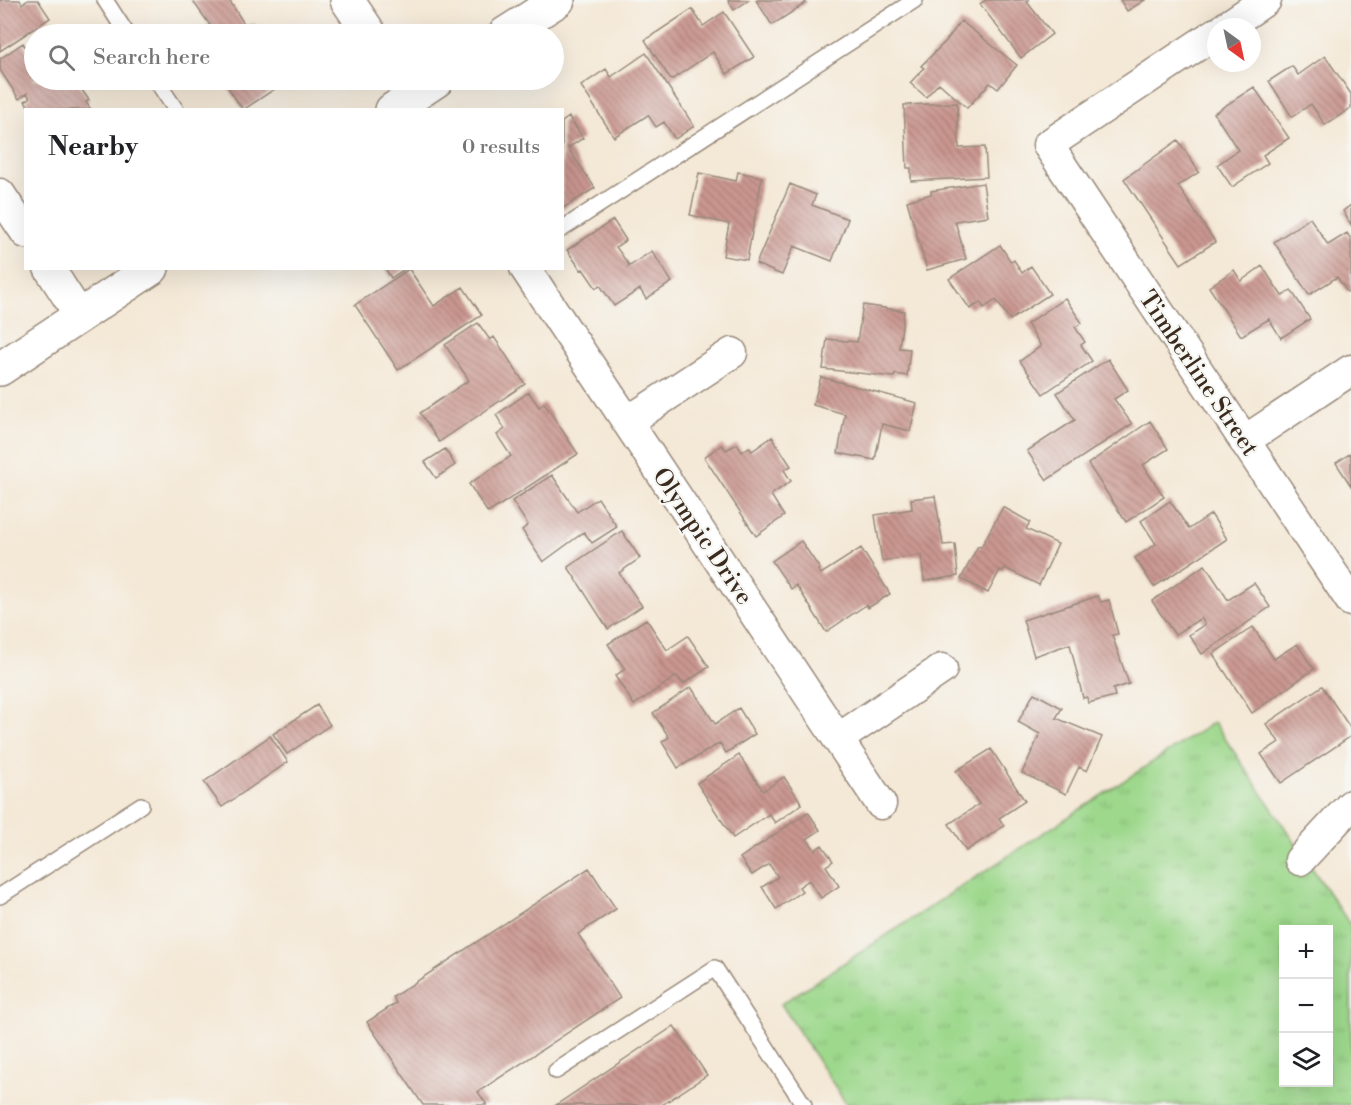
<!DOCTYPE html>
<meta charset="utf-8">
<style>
:root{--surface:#fff;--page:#f2f2f2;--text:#202124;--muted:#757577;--line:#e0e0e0}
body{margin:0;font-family:"Libre Bodoni",serif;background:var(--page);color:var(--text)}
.controls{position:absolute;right:18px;bottom:18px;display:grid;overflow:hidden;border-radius:0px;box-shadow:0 6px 24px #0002}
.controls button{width:54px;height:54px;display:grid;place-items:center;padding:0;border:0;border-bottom:2px solid var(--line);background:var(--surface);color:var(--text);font:30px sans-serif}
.compass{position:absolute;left:1207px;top:18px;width:54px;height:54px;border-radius:50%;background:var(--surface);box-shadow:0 6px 24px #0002;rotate:147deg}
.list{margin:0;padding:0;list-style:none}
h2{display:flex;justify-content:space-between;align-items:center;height:78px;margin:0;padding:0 24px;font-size:26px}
h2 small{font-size:20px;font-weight:400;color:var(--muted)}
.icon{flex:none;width:33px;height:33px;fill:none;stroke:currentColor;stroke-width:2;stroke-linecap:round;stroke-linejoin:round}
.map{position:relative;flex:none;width:1351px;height:1105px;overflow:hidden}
.search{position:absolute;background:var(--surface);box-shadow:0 6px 24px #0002;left:24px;top:24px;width:540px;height:66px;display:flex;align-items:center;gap:15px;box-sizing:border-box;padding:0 21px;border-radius:33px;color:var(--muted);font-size:22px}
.panel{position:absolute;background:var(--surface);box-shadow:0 6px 24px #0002;left:24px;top:108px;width:540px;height:162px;border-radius:0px}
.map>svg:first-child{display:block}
.grass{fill:url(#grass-tufts);stroke:#6c8155;stroke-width:1.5;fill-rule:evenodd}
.building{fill:url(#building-back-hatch)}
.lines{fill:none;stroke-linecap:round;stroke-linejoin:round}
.lane-casing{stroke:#98897a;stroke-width:18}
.street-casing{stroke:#98897a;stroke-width:33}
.secondary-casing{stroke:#98897a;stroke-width:36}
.lane{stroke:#fff;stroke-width:15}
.street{stroke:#fff;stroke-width:30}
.secondary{stroke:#fff;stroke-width:33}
.labels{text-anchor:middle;stroke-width:4.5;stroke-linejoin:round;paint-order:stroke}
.street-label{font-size:24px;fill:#3b2a1e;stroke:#f6f6f2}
</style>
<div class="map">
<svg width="1351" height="1105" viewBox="0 0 1351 1105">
<defs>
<pattern id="grass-tufts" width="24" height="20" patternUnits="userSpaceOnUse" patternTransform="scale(1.5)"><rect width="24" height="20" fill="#9dd88c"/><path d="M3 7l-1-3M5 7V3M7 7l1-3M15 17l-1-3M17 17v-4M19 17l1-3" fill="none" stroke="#88ba78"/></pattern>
<pattern id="building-back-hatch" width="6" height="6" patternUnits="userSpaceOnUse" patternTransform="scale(1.5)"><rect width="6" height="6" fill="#ca9790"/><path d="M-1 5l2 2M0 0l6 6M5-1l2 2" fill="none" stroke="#a57b75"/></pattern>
</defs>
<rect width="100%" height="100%" fill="#f6f6f2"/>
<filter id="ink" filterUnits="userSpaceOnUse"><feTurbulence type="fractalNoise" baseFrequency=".0167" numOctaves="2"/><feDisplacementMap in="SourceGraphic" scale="12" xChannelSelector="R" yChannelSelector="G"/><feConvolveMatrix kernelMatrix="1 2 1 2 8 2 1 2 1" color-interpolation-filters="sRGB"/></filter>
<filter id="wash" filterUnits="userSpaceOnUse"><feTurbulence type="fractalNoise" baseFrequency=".008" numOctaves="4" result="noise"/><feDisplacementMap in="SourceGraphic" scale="24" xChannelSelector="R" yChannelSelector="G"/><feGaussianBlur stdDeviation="1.35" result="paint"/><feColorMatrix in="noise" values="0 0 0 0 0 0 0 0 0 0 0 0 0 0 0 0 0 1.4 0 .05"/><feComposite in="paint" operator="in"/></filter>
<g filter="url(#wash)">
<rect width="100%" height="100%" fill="#f4e8d6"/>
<path class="grass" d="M 1214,722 L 1351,926 L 1351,1105 L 847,1105 L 781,1004 ZM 1284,930 L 1328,930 L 1328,1082 L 1284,1082 Z"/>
<g id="blocks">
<path class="building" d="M 0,0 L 20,0 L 22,4 L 28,0 L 38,0 L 50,18 L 0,51 Z
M 192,0 L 229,0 L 246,27 L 253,23 L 261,34 L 196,34 L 210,25 Z
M 728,0 L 749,0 L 734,10 Z
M 756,0 L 804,0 L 806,3 L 772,25 Z
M 986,0 L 1029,0 L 1027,2 L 1052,34 L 1021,58 L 980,4 Z
M 1120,0 L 1145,0 L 1127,11 Z
M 692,9 L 703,26 L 724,12 L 754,57 L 727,74 L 713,52 L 671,80 L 645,40 Z
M 961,21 L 1017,65 L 998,89 L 990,83 L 967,108 L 939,83 L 926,97 L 910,83 L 924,68 L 921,66 L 946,41 Z
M 23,43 L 34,61 L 34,80 L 75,80 L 89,100 L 86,102 L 91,110 L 31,110 L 25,101 L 30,98 L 27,93 L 19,99 L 0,70 L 0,59 Z
M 646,53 L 694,126 L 675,139 L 664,122 L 656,127 L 648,115 L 614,137 L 581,86 L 606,69 L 611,77 Z
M 1325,56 L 1351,94 L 1351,108 L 1325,125 L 1311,104 L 1292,117 L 1269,81 L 1292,66 L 1298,75 Z
M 223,80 L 288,80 L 243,110 Z
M 1254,87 L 1289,138 L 1263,155 L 1268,163 L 1232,187 L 1217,165 L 1238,150 L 1214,113 Z
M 957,103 L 959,148 L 985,147 L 987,177 L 911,181 L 911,168 L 907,168 L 904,105 Z
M 569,117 L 583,138 L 568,148 L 595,188 L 562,209 L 562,122 Z
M 1178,140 L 1199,172 L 1178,186 L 1215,242 L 1181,264 L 1124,179 Z
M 738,172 L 762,177 L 747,260 L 723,256 L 729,224 L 690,215 L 699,173 L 736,181 Z
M 983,183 L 988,216 L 955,221 L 966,259 L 927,270 L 907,201 L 931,194 L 931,191 Z
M 790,184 L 816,195 L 812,205 L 848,219 L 832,261 L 794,246 L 782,275 L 756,264 Z
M 1351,205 L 1351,225 L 1343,211 Z
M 1310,218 L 1328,245 L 1347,233 L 1351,239 L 1351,289 L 1347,292 L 1337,277 L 1309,295 L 1274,242 Z
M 613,220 L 626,240 L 616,247 L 629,265 L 628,267 L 652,251 L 672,282 L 646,299 L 640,289 L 614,306 L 600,285 L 596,288 L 583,269 L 581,270 L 567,250 Z
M 1000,245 L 1011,262 L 1014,260 L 1022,273 L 1031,266 L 1050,294 L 1010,320 L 996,300 L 984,308 L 981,302 L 970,309 L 949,279 Z
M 1262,266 L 1282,296 L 1291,290 L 1310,319 L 1281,338 L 1269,319 L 1241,336 L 1209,287 L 1234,270 L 1241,281 Z
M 385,268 L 406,268 L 391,278 Z
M 409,269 L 434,306 L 463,287 L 482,315 L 398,370 L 355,305 Z
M 1065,298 L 1082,323 L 1075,327 L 1085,342 L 1081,345 L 1092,361 L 1043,394 L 1020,361 L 1041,346 L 1027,324 Z
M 863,305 L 904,311 L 899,348 L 910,349 L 907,376 L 895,374 L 894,377 L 823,369 L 827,339 L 857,342 Z
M 478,323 L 490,340 L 494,337 L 525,384 L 439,442 L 420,413 L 469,380 L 445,345 Z
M 1108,359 L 1128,390 L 1114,399 L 1132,424 L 1047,480 L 1027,451 L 1075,420 L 1057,393 Z
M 821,377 L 917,403 L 910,431 L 882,424 L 875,460 L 838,453 L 845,414 L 813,405 Z
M 529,392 L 539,407 L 544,403 L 578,454 L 488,513 L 469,484 L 511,456 L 497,435 L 505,429 L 496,415 Z
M 1150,421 L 1168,449 L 1143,465 L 1164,497 L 1126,522 L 1088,464 Z
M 772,437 L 791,466 L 784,470 L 791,481 L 771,495 L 784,516 L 756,536 L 704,457 L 722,445 L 726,450 L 737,444 L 742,452 L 749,447 L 752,451 Z
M 445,449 L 455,465 L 436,478 L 425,462 Z
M 1351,453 L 1351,486 L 1336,463 Z
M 552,475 L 577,512 L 598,498 L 617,527 L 592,543 L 584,532 L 543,562 L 522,530 L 528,525 L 512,501 Z
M 935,496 L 943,545 L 955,544 L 958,576 L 924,581 L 921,555 L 882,561 L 875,515 L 912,509 L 911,499 Z
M 1170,501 L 1189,529 L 1211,514 L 1227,539 L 1154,587 L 1135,558 L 1156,544 L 1141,521 Z
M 1003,507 L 1030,522 L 1026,529 L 1058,544 L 1039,585 L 1005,568 L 1003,571 L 1000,570 L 988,593 L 961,579 L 978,546 L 981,547 Z
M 622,531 L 640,558 L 619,573 L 642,606 L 608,629 L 568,567 Z
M 801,541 L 820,569 L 818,570 L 821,574 L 861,548 L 890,594 L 868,608 L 866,605 L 826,632 L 799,589 L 796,585 L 791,589 L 772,561 Z
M 1205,565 L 1228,600 L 1254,583 L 1270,607 L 1202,654 L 1189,635 L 1205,624 L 1201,618 L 1175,635 L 1152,601 Z
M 1098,596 L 1101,602 L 1109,600 L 1118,634 L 1112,635 L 1129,684 L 1113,689 L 1115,696 L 1088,703 L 1087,697 L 1083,698 L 1070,644 L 1034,656 L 1023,620 Z
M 646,619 L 667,650 L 688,636 L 709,667 L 683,684 L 677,676 L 634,705 L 615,676 L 625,669 L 608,644 Z
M 1253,627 L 1274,659 L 1297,644 L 1314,669 L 1252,713 L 1213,654 Z
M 1322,686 L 1351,729 L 1351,736 L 1281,783 L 1261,754 L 1279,742 L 1266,724 Z
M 691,687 L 715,724 L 739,708 L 755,734 L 726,753 L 720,743 L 678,768 L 662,742 L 669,737 L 653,713 Z
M 1034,693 L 1062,708 L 1056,718 L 1102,737 L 1087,771 L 1079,767 L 1066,794 L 1022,773 L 1040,734 L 1018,722 Z
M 317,705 L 330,725 L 287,754 L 273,734 Z
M 270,736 L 288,762 L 222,807 L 204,782 Z
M 991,749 L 1025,801 L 999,818 L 1004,826 L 966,851 L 949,824 L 979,804 L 956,771 Z
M 739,755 L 763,791 L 784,777 L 802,804 L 775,823 L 769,814 L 733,838 L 697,783 Z
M 808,812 L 820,830 L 807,839 L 815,850 L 822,845 L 833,861 L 826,866 L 839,886 L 821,898 L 809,880 L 799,887 L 802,891 L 776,909 L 762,887 L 778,877 L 769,864 L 752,875 L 740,858 Z
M 589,868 L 616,909 L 578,934 L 620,998 L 478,1092 L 487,1105 L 423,1105 L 367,1022 L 396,1003 L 393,997 Z
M 674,1026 L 707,1075 L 662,1105 L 556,1105 Z"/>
</g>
</g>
<g filter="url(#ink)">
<use href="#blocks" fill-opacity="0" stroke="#98897a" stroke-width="1.5"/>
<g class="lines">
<g class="lane-casing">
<path id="lane" d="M 105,0 L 127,34
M 156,80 L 176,110
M 562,229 L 915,0
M 0,896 L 141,805
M 556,1071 L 715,968 L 804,1105"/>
</g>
<g class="street-casing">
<path id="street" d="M 1226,27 L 1266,0
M 1216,33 L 1048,145 L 1351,601
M 0,194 L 26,233
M 49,268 L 80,316
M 525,268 L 881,804
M 627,422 L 732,353
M 1244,441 L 1351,370
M 838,739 L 942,669
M 1300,860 L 1351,805"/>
</g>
<g class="secondary-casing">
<path id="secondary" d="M 347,0 L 370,34
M 505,34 L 558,0
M 392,110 L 437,80
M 0,369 L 152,268"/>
</g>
<use href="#lane" class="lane"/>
<use href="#street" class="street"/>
<use href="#secondary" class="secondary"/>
</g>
</g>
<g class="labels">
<g class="street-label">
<text transform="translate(1199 373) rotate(56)" y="8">Timberline Street</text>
<text transform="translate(703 536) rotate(56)" y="8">Olympic Drive</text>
</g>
</g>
</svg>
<div class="controls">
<button>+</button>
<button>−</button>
<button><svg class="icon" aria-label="layers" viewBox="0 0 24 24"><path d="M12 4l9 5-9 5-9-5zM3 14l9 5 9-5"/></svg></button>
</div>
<svg class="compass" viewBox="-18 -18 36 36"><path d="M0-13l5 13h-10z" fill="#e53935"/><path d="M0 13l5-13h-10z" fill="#757577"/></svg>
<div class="search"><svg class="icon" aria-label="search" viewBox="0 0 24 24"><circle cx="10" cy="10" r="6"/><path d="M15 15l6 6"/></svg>Search here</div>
<section class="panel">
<h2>Nearby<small>0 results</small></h2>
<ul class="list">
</ul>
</section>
</div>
